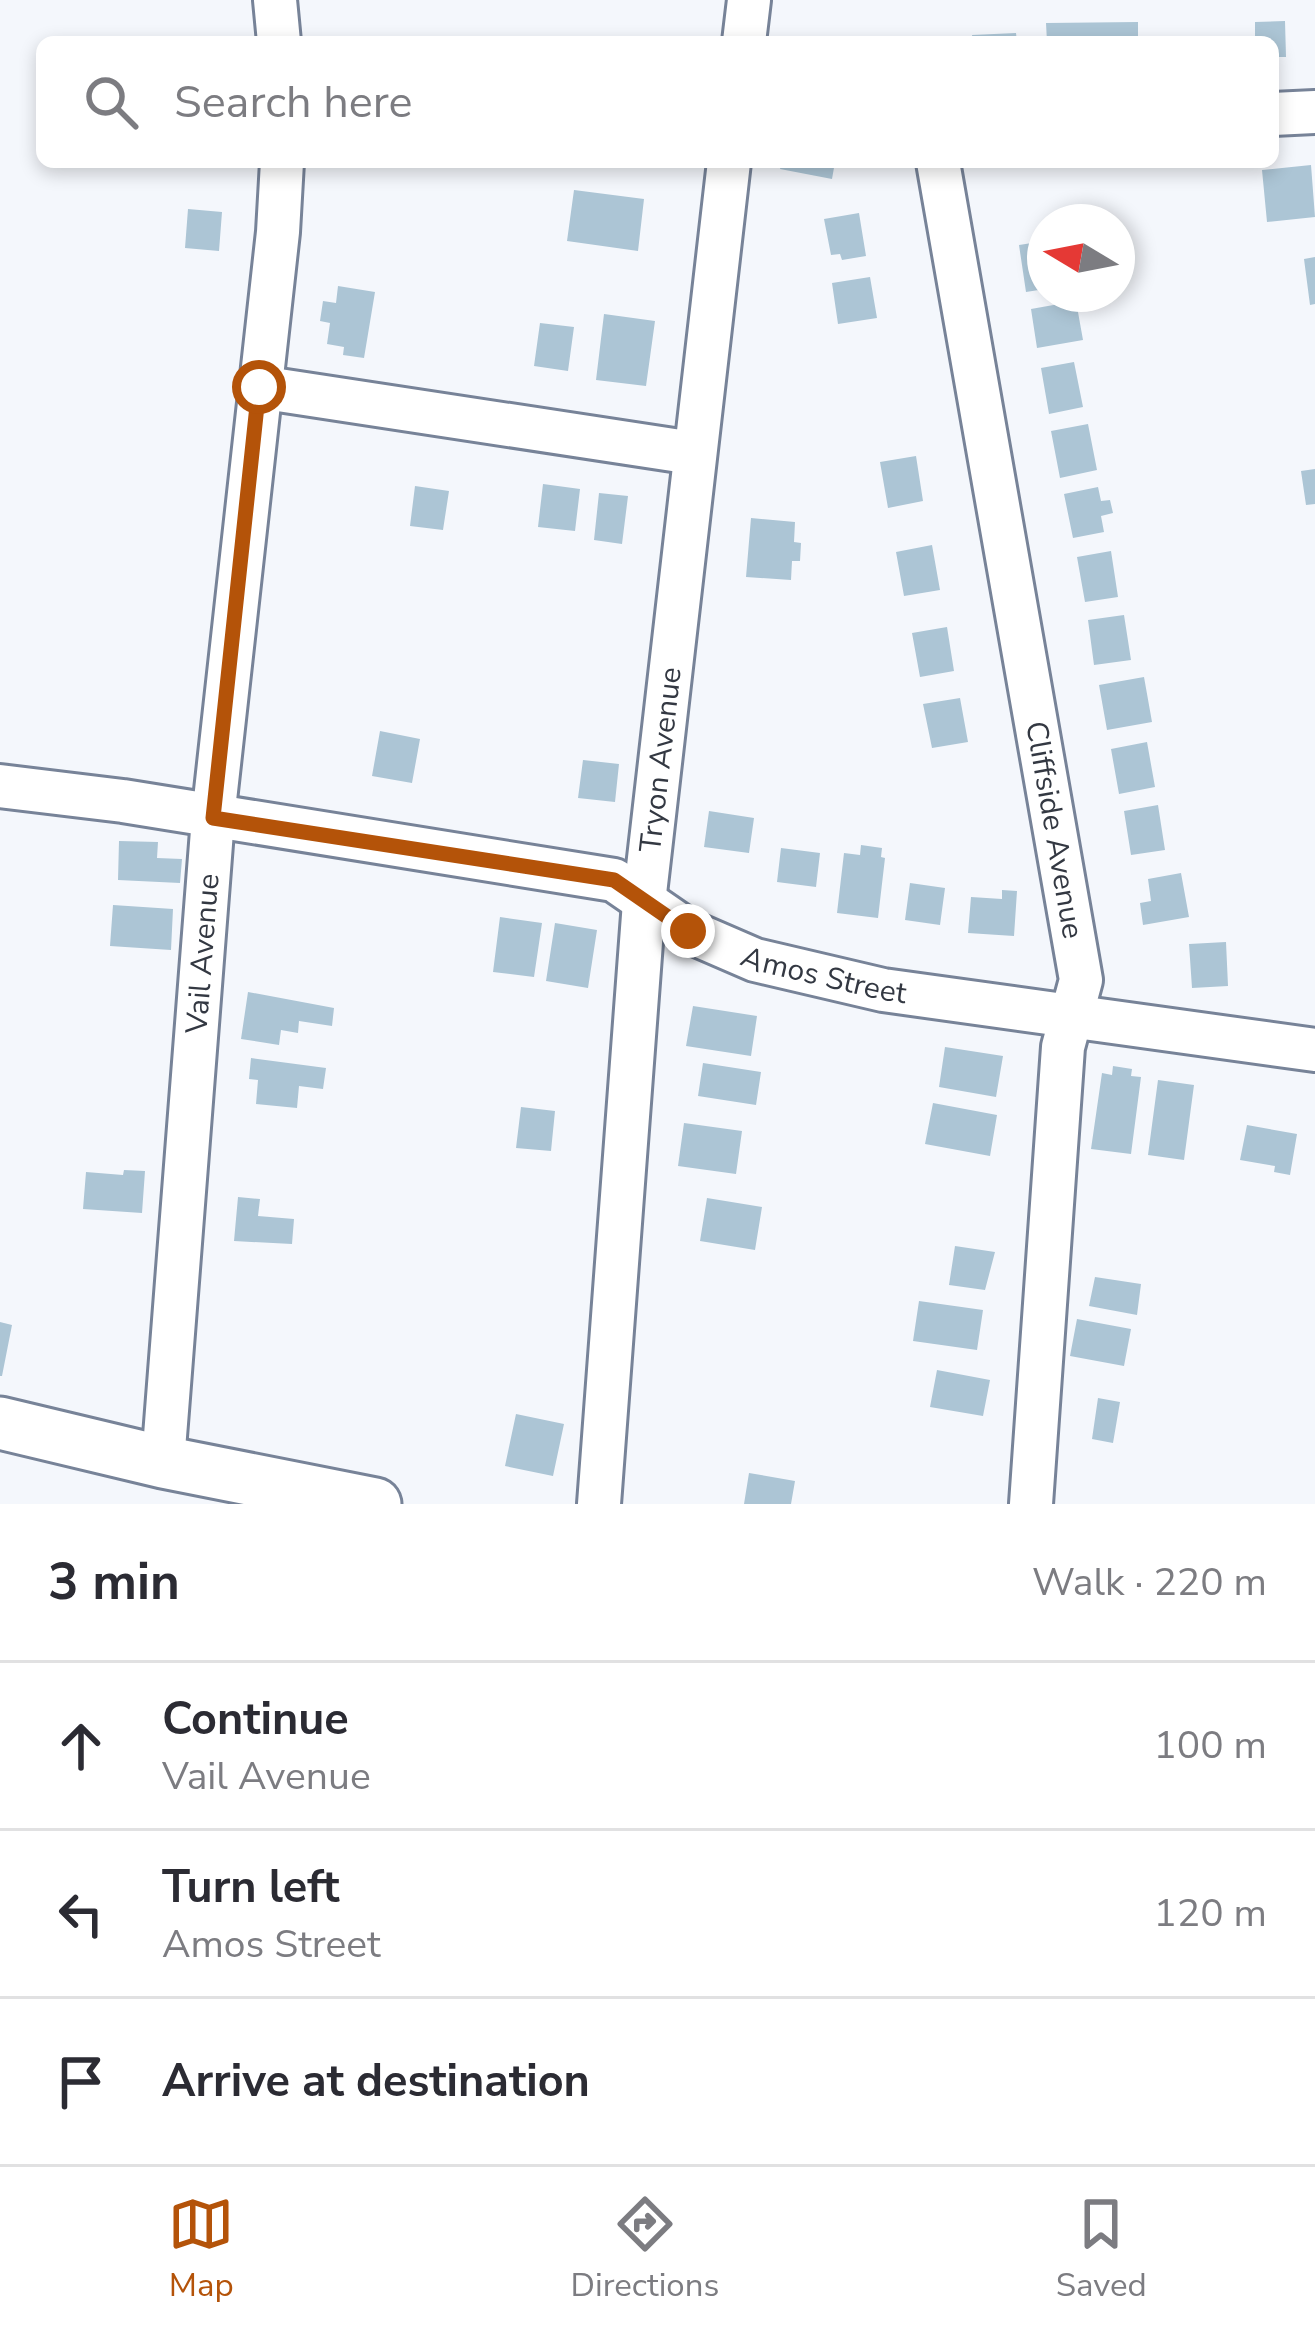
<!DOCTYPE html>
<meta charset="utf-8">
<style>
:root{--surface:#fff;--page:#f7f7f7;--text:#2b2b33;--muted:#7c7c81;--line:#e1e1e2;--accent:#b45309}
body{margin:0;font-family:"Nunito Sans",sans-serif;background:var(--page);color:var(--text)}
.compass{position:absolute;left:1027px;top:204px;width:108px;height:108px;border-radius:50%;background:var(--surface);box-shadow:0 6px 18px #0003;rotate:280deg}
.stop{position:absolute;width:36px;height:36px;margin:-27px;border:9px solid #b45309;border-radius:50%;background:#fff}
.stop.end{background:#b45309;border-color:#fff;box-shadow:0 3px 12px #0008}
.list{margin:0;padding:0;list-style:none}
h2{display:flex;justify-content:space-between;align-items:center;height:156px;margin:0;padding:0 48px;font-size:51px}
h2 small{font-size:39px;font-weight:400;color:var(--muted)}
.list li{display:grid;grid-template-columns:78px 1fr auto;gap:36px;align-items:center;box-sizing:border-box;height:168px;padding:0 48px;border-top:3px solid var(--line)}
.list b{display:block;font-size:45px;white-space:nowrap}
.list p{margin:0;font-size:39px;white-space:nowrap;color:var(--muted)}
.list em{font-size:39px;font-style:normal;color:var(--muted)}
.icon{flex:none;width:66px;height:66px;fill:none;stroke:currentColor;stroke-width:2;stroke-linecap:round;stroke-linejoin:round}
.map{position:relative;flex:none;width:1315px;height:1504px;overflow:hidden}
.search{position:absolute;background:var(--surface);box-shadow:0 6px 18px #0003;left:36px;right:36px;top:36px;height:132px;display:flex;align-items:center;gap:30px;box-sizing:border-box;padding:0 42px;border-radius:18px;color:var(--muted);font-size:45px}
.sheet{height:660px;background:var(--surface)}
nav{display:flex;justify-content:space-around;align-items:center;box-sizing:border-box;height:168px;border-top:3px solid var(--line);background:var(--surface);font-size:33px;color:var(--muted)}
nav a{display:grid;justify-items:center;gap:6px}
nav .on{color:var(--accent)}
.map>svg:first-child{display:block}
.building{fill:#acc5d5}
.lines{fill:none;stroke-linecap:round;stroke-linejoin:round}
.minor-casing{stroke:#778398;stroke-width:48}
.major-casing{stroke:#778398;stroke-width:57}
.minor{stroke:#fff;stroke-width:42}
.major{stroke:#fff;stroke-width:51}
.route{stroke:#b45309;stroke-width:15}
.labels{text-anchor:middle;stroke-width:10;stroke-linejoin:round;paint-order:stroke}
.street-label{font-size:30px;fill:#333842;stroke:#fff}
</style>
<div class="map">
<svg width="1315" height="1504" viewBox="0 0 1315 1504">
<rect width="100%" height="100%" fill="#f4f7fc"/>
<path class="building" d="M 1285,21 L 1286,57 L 1273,57 L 1273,42 L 1255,42 L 1255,22 Z
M 1138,22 L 1138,42 L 1047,42 L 1046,23 Z
M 1016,33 L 1017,42 L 973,42 L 972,35 Z
M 782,162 L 835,162 L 832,179 L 780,169 Z
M 1311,165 L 1315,217 L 1267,222 L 1262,170 Z
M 574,190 L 644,199 L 638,251 L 567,241 Z
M 188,209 L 222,212 L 219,251 L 185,248 Z
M 859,213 L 866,256 L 842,260 L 840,254 L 831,255 L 824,219 Z
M 1045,241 L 1045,289 L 1026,292 L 1019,245 Z
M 1315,257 L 1315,304 L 1310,305 L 1304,259 Z
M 870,277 L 877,318 L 838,324 L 832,283 Z
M 338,286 L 375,292 L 364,358 L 343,355 L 344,347 L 327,344 L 330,323 L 320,321 L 323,301 L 336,303 Z
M 1076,301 L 1083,340 L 1037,348 L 1031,309 Z
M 604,314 L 655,321 L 646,386 L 596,380 Z
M 540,323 L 574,327 L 568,371 L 534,366 Z
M 1074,362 L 1083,407 L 1049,414 L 1041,368 Z
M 1088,424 L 1097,470 L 1060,478 L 1051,431 Z
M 916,456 L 923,501 L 888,508 L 880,462 Z
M 1315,469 L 1315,504 L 1306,505 L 1301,471 Z
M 543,484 L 580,489 L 575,531 L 538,527 Z
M 415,486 L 449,491 L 443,530 L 410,526 Z
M 1098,487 L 1101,501 L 1110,500 L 1113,513 L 1101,516 L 1104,532 L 1073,538 L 1064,494 Z
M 599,493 L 628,496 L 622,544 L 594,540 Z
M 751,518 L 795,522 L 794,542 L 801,543 L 800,561 L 792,561 L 791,580 L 746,577 Z
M 932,545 L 940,590 L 904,596 L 896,552 Z
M 1111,551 L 1118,597 L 1085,602 L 1077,557 Z
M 1124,615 L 1131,660 L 1094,665 L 1088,620 Z
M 947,627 L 954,671 L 920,677 L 912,633 Z
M 1144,677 L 1152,722 L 1107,730 L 1099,685 Z
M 960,698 L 968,742 L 932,748 L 923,704 Z
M 380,731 L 420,739 L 412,783 L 372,776 Z
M 1147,742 L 1155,787 L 1119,794 L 1111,749 Z
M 583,760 L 619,764 L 615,802 L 578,798 Z
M 1158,805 L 1165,850 L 1131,855 L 1124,811 Z
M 709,811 L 754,818 L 749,853 L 704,847 Z
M 119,841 L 158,842 L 157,858 L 182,859 L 180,883 L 118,880 Z
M 861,845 L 882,848 L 881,857 L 885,858 L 878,918 L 837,913 L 844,853 L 860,855 Z
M 781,848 L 820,853 L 816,887 L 777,882 Z
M 1181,873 L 1189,917 L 1143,925 L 1140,903 L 1151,901 L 1148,879 Z
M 910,883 L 945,888 L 940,925 L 905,920 Z
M 1002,890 L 1017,891 L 1014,936 L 968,933 L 971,897 L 1002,899 Z
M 113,905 L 173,909 L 171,950 L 110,946 Z
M 500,917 L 542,923 L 534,977 L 493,972 Z
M 555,923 L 597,930 L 588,988 L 546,981 Z
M 1226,942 L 1228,986 L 1192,988 L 1189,944 Z
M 248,992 L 334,1008 L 332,1026 L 299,1021 L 298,1033 L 281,1030 L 279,1045 L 241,1039 Z
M 693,1006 L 757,1016 L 751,1056 L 686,1046 Z
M 945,1047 L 1003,1056 L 996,1097 L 939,1087 Z
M 251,1058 L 326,1068 L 323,1089 L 299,1086 L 297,1108 L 256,1104 L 258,1080 L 249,1079 Z
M 703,1063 L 761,1072 L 756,1105 L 698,1096 Z
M 1113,1066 L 1132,1069 L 1131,1076 L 1141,1077 L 1131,1154 L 1091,1149 L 1102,1073 L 1112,1075 Z
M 1158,1080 L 1194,1085 L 1184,1160 L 1148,1155 Z
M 933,1103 L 997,1115 L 990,1156 L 925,1144 Z
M 521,1107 L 555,1111 L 551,1151 L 516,1148 Z
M 684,1123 L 742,1131 L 736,1174 L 678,1166 Z
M 1247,1125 L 1297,1134 L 1290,1175 L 1274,1172 L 1275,1166 L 1240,1160 Z
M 124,1170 L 145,1171 L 142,1213 L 83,1209 L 86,1172 L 123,1175 Z
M 238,1197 L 260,1199 L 258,1216 L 294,1219 L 292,1244 L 234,1241 Z
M 707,1198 L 762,1207 L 755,1250 L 700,1241 Z
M 955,1246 L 995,1252 L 985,1290 L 949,1285 Z
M 1095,1277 L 1141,1284 L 1137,1315 L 1089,1306 Z
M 919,1301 L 983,1310 L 977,1350 L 913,1341 Z
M 1077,1319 L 1131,1329 L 1124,1366 L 1070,1356 Z
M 0,1322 L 12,1325 L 2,1376 L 0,1376 Z
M 937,1370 L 990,1380 L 983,1416 L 930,1407 Z
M 1098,1398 L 1120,1402 L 1113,1443 L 1092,1439 Z
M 516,1414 L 564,1424 L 553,1476 L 505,1466 Z
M 749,1473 L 795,1481 L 791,1504 L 744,1504 Z"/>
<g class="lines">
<g class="minor-casing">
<g id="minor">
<path d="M 275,0 L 279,42"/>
<path d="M 744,42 L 749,0"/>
<path d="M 1273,114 L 1315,112"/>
<path id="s1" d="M 938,162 L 1081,980 L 1063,1047 L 1031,1504"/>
<path d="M 259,387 L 693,453"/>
<path id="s2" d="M 0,786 L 123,801 L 614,880 L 688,931 L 755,960 L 883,990 L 1315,1050"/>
<path id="s3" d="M 163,1462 L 213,818 L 278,232 L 282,162"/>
<path id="s4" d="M 599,1504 L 644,902 L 729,162"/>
</g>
</g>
<g class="major-casing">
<path id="major" d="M 0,1423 L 163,1462 L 375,1504"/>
</g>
<use href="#minor" class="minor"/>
<use href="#major" class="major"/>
</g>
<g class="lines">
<path class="route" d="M 259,387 L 213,818 L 614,880 L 688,931"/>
</g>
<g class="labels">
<g class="street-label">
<text dy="10" stroke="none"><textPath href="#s4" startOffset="747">Tryon Avenue</textPath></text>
<text dy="10" stroke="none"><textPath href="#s1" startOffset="678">Cliffside Avenue</textPath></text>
<text dy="10" stroke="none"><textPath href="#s3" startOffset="510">Vail Avenue</textPath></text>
<text dy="10" stroke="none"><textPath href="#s2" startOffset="855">Amos Street</textPath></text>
</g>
</g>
</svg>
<svg class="compass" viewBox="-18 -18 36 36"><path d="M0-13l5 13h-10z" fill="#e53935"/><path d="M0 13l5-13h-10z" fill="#7c7c81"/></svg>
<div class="stop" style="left:259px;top:387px"></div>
<div class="stop end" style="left:688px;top:931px"></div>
<div class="search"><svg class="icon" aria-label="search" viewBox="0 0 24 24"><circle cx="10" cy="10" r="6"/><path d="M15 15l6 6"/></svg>Search here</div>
</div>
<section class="sheet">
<h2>3 min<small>Walk · 220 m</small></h2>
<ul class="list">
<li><svg class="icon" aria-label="ahead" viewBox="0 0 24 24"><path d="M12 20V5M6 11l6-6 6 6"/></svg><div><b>Continue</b><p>Vail Avenue</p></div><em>100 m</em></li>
<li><svg class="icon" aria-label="left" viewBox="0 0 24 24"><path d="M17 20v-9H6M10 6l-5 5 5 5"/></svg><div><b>Turn left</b><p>Amos Street</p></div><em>120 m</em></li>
<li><svg class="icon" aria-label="arrive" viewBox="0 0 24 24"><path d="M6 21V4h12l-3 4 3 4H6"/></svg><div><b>Arrive at destination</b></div></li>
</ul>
</section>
<nav>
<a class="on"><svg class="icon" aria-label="map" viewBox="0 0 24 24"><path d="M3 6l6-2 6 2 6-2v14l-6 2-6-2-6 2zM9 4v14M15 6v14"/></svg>Map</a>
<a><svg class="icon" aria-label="directions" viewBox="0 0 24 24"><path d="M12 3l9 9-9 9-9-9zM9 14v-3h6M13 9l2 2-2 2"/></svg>Directions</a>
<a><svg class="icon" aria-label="saved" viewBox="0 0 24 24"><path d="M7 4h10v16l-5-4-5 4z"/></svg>Saved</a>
</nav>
